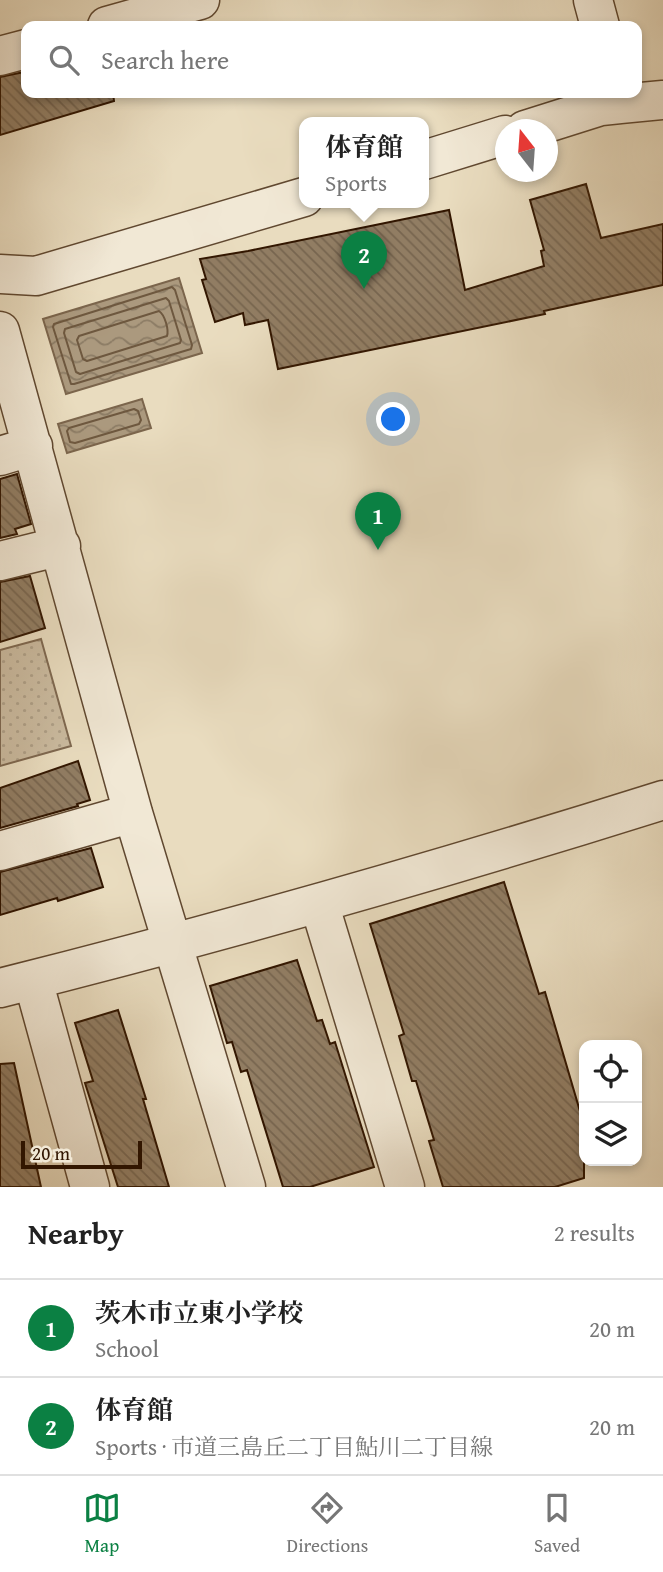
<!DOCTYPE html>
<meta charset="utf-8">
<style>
:root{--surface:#fff;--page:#f2f2f2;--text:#222;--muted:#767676;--line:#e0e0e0;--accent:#0b8043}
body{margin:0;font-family:"Gentium Book Plus","Noto Serif JP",serif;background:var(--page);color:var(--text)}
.controls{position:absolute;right:21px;bottom:21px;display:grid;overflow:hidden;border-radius:14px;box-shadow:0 4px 10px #0003}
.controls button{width:63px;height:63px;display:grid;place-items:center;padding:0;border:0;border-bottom:2px solid var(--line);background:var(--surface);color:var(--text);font:35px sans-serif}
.compass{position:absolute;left:495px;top:119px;width:63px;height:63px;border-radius:50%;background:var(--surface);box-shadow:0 4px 10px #0003;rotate:343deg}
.scale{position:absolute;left:21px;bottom:18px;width:121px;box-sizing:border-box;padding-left:7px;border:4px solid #321600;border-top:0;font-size:19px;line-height:24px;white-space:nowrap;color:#321600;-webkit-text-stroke:5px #f1e8d5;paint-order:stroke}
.you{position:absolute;left:394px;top:420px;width:24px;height:24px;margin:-18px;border:5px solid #fff;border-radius:50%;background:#1a73e8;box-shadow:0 0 0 10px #1a73e833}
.badge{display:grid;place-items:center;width:46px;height:46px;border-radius:50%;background:var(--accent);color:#fff;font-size:23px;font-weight:700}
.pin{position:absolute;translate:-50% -58px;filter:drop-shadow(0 2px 4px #0008)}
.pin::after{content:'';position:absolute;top:37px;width:24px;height:21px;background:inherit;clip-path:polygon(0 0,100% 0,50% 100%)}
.popup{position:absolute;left:299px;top:117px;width:130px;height:91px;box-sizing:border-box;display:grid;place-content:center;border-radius:14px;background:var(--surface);filter:drop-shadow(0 2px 5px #0005);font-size:23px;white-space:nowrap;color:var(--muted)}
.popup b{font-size:26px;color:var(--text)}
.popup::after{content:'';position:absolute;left:50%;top:100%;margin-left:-14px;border:14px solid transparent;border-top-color:var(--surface)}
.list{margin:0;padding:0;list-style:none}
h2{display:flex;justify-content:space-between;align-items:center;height:91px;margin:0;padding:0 28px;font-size:30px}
h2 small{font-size:23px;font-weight:400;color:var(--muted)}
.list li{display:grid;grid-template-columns:46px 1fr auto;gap:21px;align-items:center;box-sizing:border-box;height:98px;padding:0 28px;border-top:2px solid var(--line)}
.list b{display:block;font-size:26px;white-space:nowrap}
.list p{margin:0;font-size:23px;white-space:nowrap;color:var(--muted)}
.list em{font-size:23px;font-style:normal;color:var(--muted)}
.icon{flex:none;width:38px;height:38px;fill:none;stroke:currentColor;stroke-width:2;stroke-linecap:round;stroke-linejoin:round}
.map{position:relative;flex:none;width:663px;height:1187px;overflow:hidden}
.search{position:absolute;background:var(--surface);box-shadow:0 4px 10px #0003;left:21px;right:21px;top:21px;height:77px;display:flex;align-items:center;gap:18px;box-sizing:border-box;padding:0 24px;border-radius:14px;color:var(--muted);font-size:26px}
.sheet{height:287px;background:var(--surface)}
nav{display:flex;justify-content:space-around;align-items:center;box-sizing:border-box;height:98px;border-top:2px solid var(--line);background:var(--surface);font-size:19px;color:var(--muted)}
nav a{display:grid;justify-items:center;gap:4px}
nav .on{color:var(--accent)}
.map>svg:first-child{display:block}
.grass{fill:url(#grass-dots);stroke:#7e6850;stroke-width:2}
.water{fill:url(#water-waves);stroke:#7b654c;stroke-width:2}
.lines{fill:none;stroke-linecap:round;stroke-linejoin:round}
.shore{stroke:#6e583f;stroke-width:2}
.building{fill:url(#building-back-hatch);stroke:#321600;stroke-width:2}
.minor-casing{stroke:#604830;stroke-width:41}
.minor{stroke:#f1e8d5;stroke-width:38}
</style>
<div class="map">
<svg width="663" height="1187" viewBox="0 0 663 1187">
<defs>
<pattern id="grass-dots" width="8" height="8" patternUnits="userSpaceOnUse" patternTransform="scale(1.75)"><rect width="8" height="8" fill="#caba9f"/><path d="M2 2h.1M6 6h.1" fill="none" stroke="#ae9f87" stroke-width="1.8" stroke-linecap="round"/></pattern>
<pattern id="water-waves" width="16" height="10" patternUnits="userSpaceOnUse" patternTransform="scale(1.75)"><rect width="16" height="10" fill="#ab997e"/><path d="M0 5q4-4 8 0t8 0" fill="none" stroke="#8c7c65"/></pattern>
<pattern id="building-back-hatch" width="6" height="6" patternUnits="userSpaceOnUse" patternTransform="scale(1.75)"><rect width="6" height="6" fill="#917d63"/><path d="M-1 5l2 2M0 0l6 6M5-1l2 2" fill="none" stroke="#77654f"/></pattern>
</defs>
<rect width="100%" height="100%" fill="#e9dcbf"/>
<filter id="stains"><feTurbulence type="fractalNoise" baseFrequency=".00286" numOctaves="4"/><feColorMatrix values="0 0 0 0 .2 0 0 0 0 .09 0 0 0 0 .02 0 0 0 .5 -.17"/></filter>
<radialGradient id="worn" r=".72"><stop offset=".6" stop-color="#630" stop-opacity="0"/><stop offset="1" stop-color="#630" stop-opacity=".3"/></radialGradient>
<path class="grass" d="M 41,639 L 71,746 L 0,766 L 0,650 Z"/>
<path class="water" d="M 179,278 L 202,353 L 66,394 L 43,319 Z
M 142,399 L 151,428 L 67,453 L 58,424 Z"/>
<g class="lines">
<path class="shore" d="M 172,287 L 175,290 L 192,345 L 191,349 L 74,384 L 71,384 L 53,327 L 54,324 Z
M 166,298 L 169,301 L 181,340 L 180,343 L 80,374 L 76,372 L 64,333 L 65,329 Z
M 159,311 C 165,315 169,330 167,336 L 87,361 L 83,359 L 77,340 L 79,336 Z
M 134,409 L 138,411 L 141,420 L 139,424 L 75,443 L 70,442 L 67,431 L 69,428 Z"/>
</g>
<path class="building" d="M 24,72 L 26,93 L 113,93 L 114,101 L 0,135 L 0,77 Z
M 586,184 L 601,238 L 663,224 L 663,285 L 544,311 L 545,314 L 278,369 L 268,320 L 245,325 L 243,313 L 215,322 L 202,280 L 206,279 L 200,259 L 248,251 L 449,210 L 465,290 L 544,266 L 541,251 L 544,250 L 530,200 Z
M 17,474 L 31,524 L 15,529 L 17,534 L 0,538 L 0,479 Z
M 30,576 L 45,628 L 0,642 L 0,582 Z
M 78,761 L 90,800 L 77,804 L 78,806 L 0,828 L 0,788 Z
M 91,848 L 103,887 L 58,901 L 57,898 L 0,915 L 0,872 Z
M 504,882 L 539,994 L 545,992 L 584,1125 L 584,1178 L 555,1187 L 443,1187 L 429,1141 L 434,1140 L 416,1081 L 412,1081 L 399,1036 L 404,1034 L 370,924 Z
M 297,960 L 317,1021 L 322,1020 L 330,1044 L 335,1042 L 374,1167 L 310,1187 L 283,1187 L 247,1070 L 241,1072 L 232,1042 L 227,1043 L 210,986 Z
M 118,1010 L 146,1099 L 143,1099 L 169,1187 L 118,1187 L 85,1083 L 93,1081 L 75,1023 Z
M 14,1063 L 41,1187 L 0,1187 L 0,1064 Z"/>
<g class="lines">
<g class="minor-casing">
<path id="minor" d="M 593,0 L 600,26
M 107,26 L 200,0
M 0,56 L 26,49
M 617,93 L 620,104 L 663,100
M 525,130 L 601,106 L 620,104
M 424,160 L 505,135
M 0,274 L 36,276 L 304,197
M 0,331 L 133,813 L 246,1187
M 0,456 L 33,446
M 0,561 L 61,546
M 0,851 L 133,813
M 319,903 L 405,1187
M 33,980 L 90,1187
M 0,988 C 223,932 444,869 663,800"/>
</g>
<use href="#minor" class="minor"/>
</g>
<rect width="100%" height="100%" filter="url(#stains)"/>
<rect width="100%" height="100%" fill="url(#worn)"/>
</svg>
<div class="controls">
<button><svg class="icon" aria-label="locate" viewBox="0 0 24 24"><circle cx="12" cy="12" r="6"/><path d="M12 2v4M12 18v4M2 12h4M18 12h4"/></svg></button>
<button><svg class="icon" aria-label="layers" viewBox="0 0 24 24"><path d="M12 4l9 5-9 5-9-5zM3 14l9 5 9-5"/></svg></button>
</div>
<svg class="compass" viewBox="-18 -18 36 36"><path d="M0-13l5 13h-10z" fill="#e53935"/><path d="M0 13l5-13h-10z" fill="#767676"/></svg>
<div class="scale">20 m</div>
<div class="you"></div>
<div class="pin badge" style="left:378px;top:550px">1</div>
<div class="pin badge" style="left:364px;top:289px">2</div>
<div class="popup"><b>体育館</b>Sports</div>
<div class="search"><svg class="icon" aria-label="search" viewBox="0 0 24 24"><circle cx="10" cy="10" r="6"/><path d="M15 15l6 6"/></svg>Search here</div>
</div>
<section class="sheet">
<h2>Nearby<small>2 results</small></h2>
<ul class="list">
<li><span class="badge">1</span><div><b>茨木市立東小学校</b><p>School</p></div><em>20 m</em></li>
<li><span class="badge">2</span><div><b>体育館</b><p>Sports · 市道三島丘二丁目鮎川二丁目線</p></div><em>20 m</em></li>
</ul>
</section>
<nav>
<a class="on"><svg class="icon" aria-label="map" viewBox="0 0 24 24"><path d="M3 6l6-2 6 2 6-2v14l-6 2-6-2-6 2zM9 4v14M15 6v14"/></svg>Map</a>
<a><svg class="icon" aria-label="directions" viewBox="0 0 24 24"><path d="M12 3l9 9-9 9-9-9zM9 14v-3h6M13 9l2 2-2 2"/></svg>Directions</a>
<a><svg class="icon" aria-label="saved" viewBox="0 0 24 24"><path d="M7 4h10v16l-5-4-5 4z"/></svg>Saved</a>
</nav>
